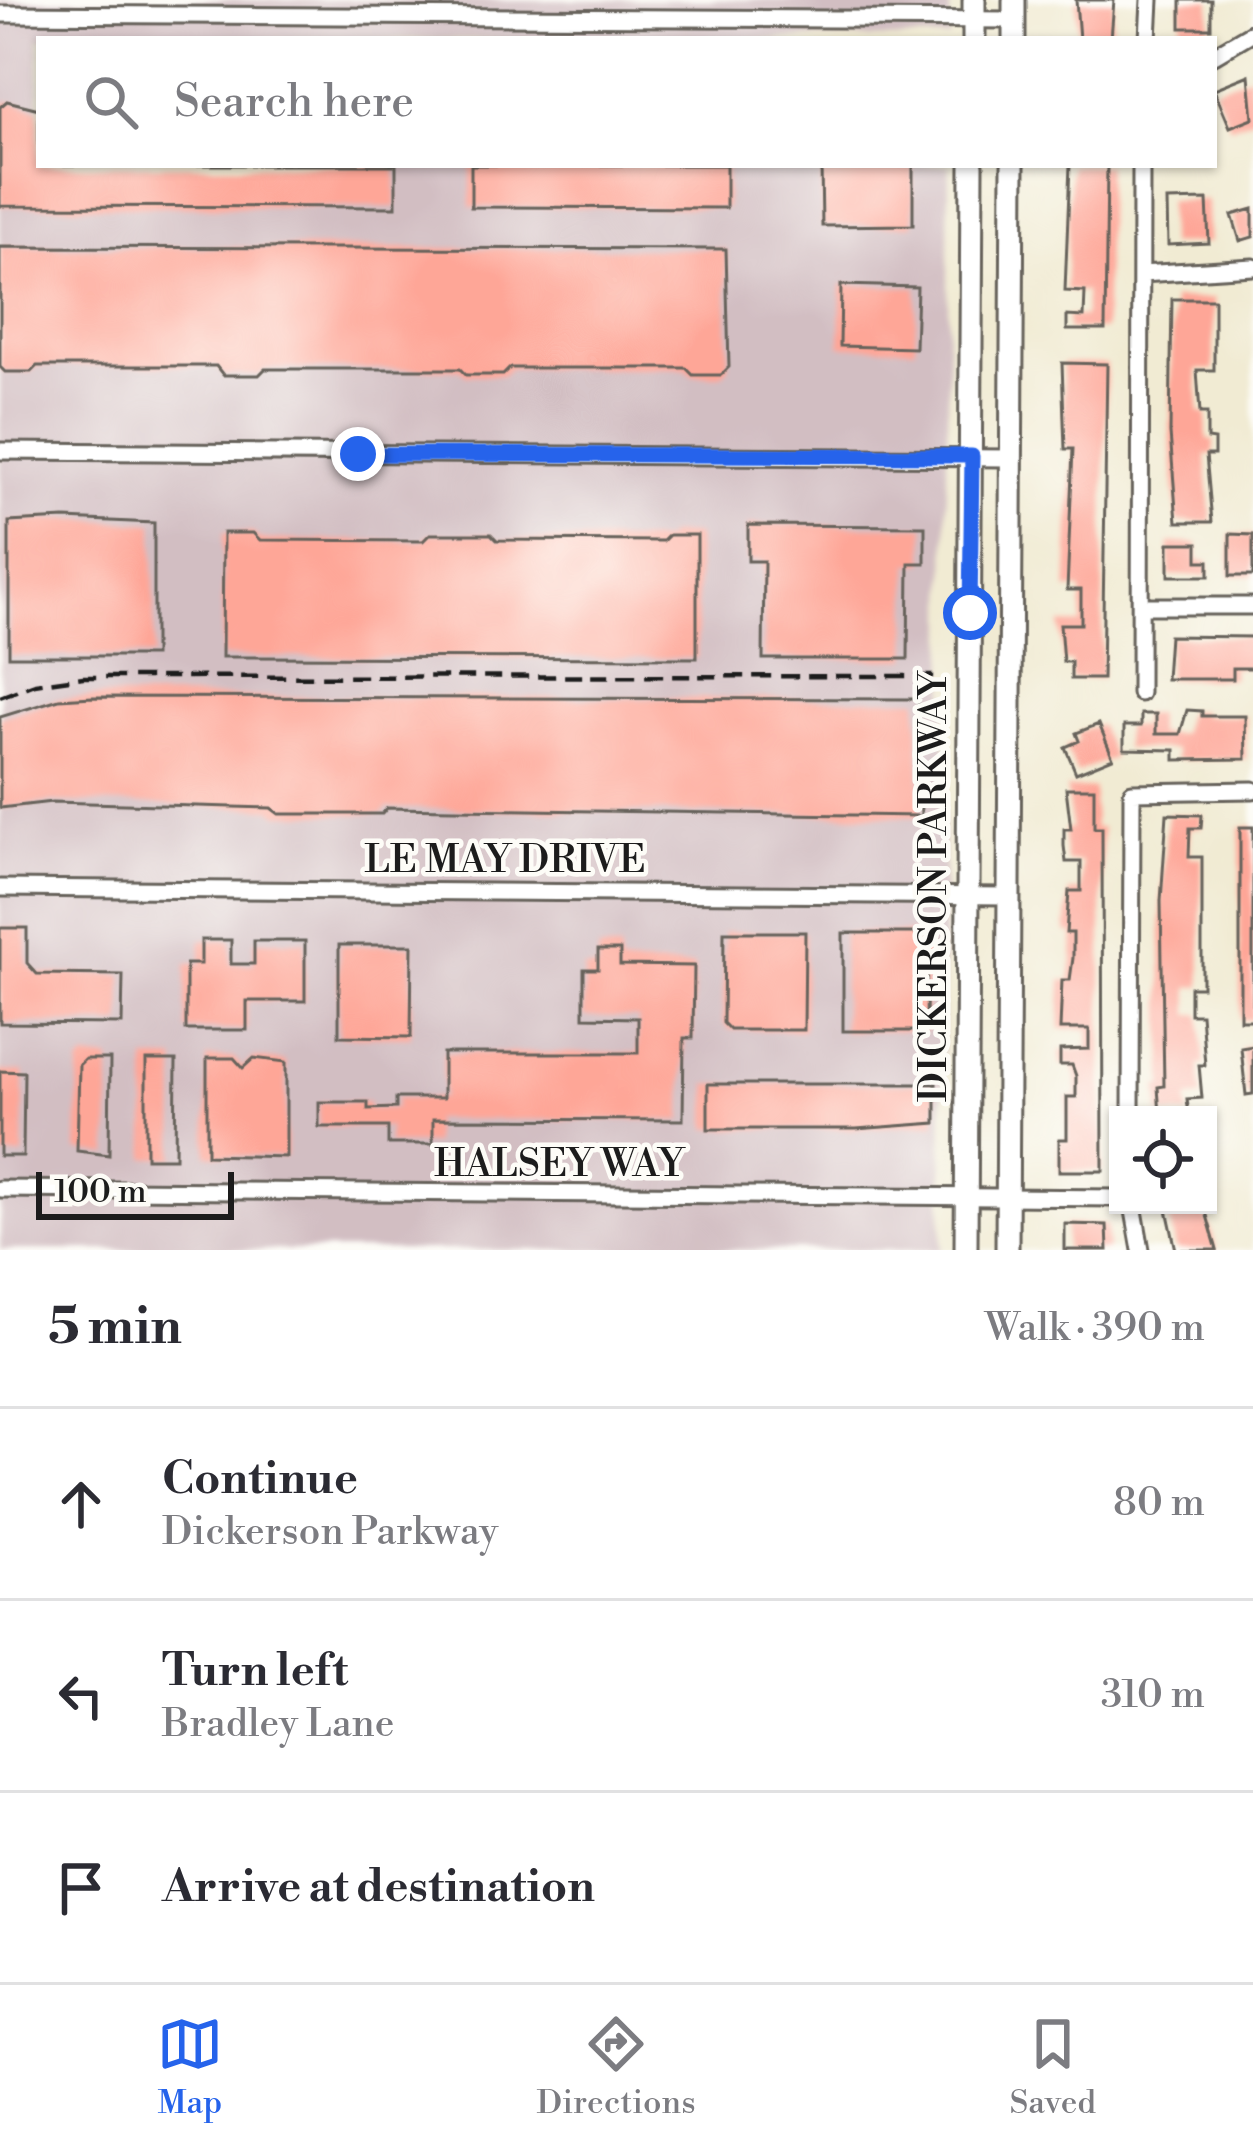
<!DOCTYPE html>
<meta charset="utf-8">
<style>
:root{--surface:#fff;--page:#f2f2f3;--text:#2b2b33;--muted:#7c7c81;--line:#e1e1e2;--accent:#2563eb}
body{margin:0;font-family:"Libre Bodoni",serif;background:var(--page);color:var(--text)}
.controls{position:absolute;right:36px;bottom:36px;display:grid;overflow:hidden;border-radius:0px;box-shadow:0 3px 9px #0004}
.controls button{width:108px;height:108px;display:grid;place-items:center;padding:0;border:0;border-bottom:3px solid var(--line);background:var(--surface);color:var(--text);font:60px sans-serif}
.scale{position:absolute;left:36px;bottom:30px;width:198px;box-sizing:border-box;padding-left:12px;border:6px solid #1c1c1c;border-top:0;font-size:33px;line-height:42px;white-space:nowrap;color:#1c1c1c;-webkit-text-stroke:9px #fdfcf7;paint-order:stroke}
.stop{position:absolute;width:36px;height:36px;margin:-27px;border:9px solid #2563eb;border-radius:50%;background:#fff}
.stop.end{background:#2563eb;border-color:#fff;box-shadow:0 3px 12px #0008}
.list{margin:0;padding:0;list-style:none}
h2{display:flex;justify-content:space-between;align-items:center;height:156px;margin:0;padding:0 48px;font-size:51px}
h2 small{font-size:39px;font-weight:400;color:var(--muted)}
.list li{display:grid;grid-template-columns:78px 1fr auto;gap:36px;align-items:center;box-sizing:border-box;height:192px;padding:0 48px;border-top:3px solid var(--line)}
.list b{display:block;font-size:45px;white-space:nowrap}
.list p{margin:0;font-size:39px;white-space:nowrap;color:var(--muted)}
.list em{font-size:39px;font-style:normal;color:var(--muted)}
.icon{flex:none;width:66px;height:66px;fill:none;stroke:currentColor;stroke-width:2;stroke-linecap:round;stroke-linejoin:round}
.map{position:relative;flex:none;width:1253px;height:1250px;overflow:hidden}
.search{position:absolute;background:var(--surface);box-shadow:0 3px 9px #0004;left:36px;right:36px;top:36px;height:132px;display:flex;align-items:center;gap:30px;box-sizing:border-box;padding:0 42px;border-radius:0px;color:var(--muted);font-size:45px}
.sheet{height:732px;background:var(--surface)}
nav{display:flex;justify-content:space-around;align-items:center;box-sizing:border-box;height:168px;border-top:3px solid var(--line);background:var(--surface);font-size:33px;color:var(--muted)}
nav a{display:grid;justify-items:center;gap:6px}
nav .on{color:var(--accent)}
.map>svg:first-child{display:block}
.industrial{fill:#d2bec2}
.building{fill:#fea697}
.lines{fill:none;stroke-linecap:round;stroke-linejoin:round}
.street-casing{stroke:#67645c;stroke-width:21}
.secondary-casing{stroke:#67645c;stroke-width:27}
.street{stroke:#fff;stroke-width:15}
.secondary{stroke:#fff;stroke-width:21}
.rail{stroke:#1c1c1c;stroke-width:4.5;stroke-dasharray:18 9;stroke-linecap:butt}
.route{stroke:#2563eb;stroke-width:15}
.labels{text-anchor:middle;stroke-width:9;stroke-linejoin:round;paint-order:stroke}
.street-label{font-size:39px;fill:#1c1c1c;stroke:#fdfcf7}
</style>
<div class="map">
<svg width="1253" height="1250" viewBox="0 0 1253 1250">
<rect width="100%" height="100%" fill="#fdfcf7"/>
<filter id="ink" filterUnits="userSpaceOnUse"><feTurbulence type="fractalNoise" baseFrequency=".00833" numOctaves="2"/><feDisplacementMap in="SourceGraphic" scale="24" xChannelSelector="R" yChannelSelector="G"/><feConvolveMatrix kernelMatrix="1 2 1 2 8 2 1 2 1" color-interpolation-filters="sRGB"/></filter>
<filter id="wash" filterUnits="userSpaceOnUse"><feTurbulence type="fractalNoise" baseFrequency=".004" numOctaves="4" result="noise"/><feDisplacementMap in="SourceGraphic" scale="48" xChannelSelector="R" yChannelSelector="G"/><feGaussianBlur stdDeviation="2.7" result="paint"/><feColorMatrix in="noise" values="0 0 0 0 0 0 0 0 0 0 0 0 0 0 0 0 0 1.4 0 .05"/><feComposite in="paint" operator="in"/></filter>
<g filter="url(#wash)">
<rect width="100%" height="100%" fill="#f1ebd3"/>
<path class="industrial" d="M 0,0 L 950,0 L 950,39 L 39,39 L 39,165 L 949,165 L 942,1250 L 0,1250 Z"/>
<g id="blocks">
<path class="building" d="M 1076,0 L 1114,0 L 1111,39 L 1079,39 Z
M 1181,0 L 1211,0 L 1211,28 L 1181,28 Z
M 1249,75 L 1253,118 L 1230,127 L 1214,89 Z
M 7,101 L 39,109 L 39,165 L 396,165 L 396,207 L 0,206 L 0,107 Z
M 471,165 L 726,165 L 726,208 L 471,207 Z
M 821,165 L 913,165 L 913,225 L 822,226 Z
M 1070,165 L 1107,165 L 1105,330 L 1067,330 L 1067,316 L 1084,317 L 1085,292 L 1065,291 Z
M 1207,200 L 1209,243 L 1168,245 L 1167,201 Z
M 1253,209 L 1253,237 L 1240,241 L 1232,215 Z
M 0,247 L 726,249 L 729,367 L 721,375 L 693,375 L 686,368 L 510,368 L 503,375 L 466,375 L 460,369 L 265,369 L 259,375 L 223,375 L 216,366 L 37,366 L 31,372 L 5,372 L 0,367 Z
M 841,285 L 917,287 L 915,348 L 840,346 Z
M 1172,299 L 1214,299 L 1214,370 L 1197,370 L 1200,413 L 1207,413 L 1207,439 L 1214,440 L 1214,455 L 1206,455 L 1212,522 L 1177,522 L 1170,433 Z
M 1062,363 L 1107,364 L 1102,679 L 1071,679 L 1071,662 L 1063,662 L 1060,624 L 1081,624 L 1081,590 L 1067,590 L 1073,449 L 1065,449 Z
M 65,519 L 154,523 L 154,656 L 9,656 L 9,522 Z
M 748,525 L 925,526 L 925,563 L 909,563 L 908,659 L 763,659 L 764,561 L 748,561 Z
M 223,533 L 253,533 L 260,540 L 423,541 L 430,534 L 491,534 L 497,540 L 663,541 L 669,535 L 697,535 L 697,658 L 222,657 Z
M 1230,534 L 1253,535 L 1253,576 L 1230,576 Z
M 1169,543 L 1198,543 L 1198,561 L 1209,561 L 1209,576 L 1169,576 Z
M 1169,636 L 1253,637 L 1253,668 L 1233,668 L 1233,679 L 1166,679 Z
M 93,697 L 918,699 L 921,816 L 387,808 L 382,814 L 279,814 L 271,808 L 52,802 L 0,808 L 0,717 L 59,699 Z
M 1187,710 L 1202,711 L 1202,716 L 1245,716 L 1246,759 L 1175,760 L 1175,750 L 1124,749 L 1124,726 L 1141,726 L 1141,714 L 1156,714 L 1156,734 L 1180,734 Z
M 1099,724 L 1113,758 L 1076,773 L 1065,747 L 1079,741 L 1076,733 Z
M 1066,788 L 1094,788 L 1094,828 L 1102,828 L 1103,1171 L 1059,1171 L 1059,1139 L 1067,1139 L 1067,1097 L 1076,1097 L 1076,1076 L 1072,1065 L 1060,1065 L 1060,1050 L 1089,1049 L 1089,1029 L 1060,1029 L 1062,980 L 1070,980 L 1073,958 L 1073,933 L 1066,933 L 1069,891 L 1081,891 L 1081,862 L 1066,862 L 1064,846 L 1064,829 L 1071,829 Z
M 1167,814 L 1202,815 L 1201,828 L 1190,828 L 1189,857 L 1202,857 L 1202,987 L 1190,987 L 1190,1014 L 1201,1014 L 1205,1065 L 1199,1065 L 1202,1098 L 1187,1099 L 1189,1115 L 1160,1115 L 1158,1087 L 1164,1086 L 1161,901 Z
M 1240,827 L 1253,827 L 1253,1020 L 1240,1020 Z
M 0,928 L 27,928 L 27,963 L 37,974 L 123,975 L 122,1024 L 0,1023 Z
M 724,932 L 805,932 L 804,1030 L 730,1030 L 723,1023 Z
M 843,933 L 927,933 L 926,1031 L 843,1031 Z
M 201,940 L 231,940 L 231,964 L 254,964 L 254,941 L 305,941 L 305,1001 L 247,1001 L 247,1030 L 186,1030 L 186,964 L 201,964 Z
M 339,945 L 412,945 L 411,1037 L 339,1036 Z
M 598,950 L 620,950 L 620,965 L 694,966 L 693,1038 L 684,1038 L 683,1120 L 433,1119 L 433,1144 L 388,1144 L 388,1127 L 319,1127 L 319,1102 L 368,1102 L 368,1109 L 396,1108 L 396,1098 L 443,1098 L 443,1053 L 638,1053 L 638,1018 L 584,1017 L 584,969 L 598,969 Z
M 1253,1046 L 1253,1094 L 1246,1095 L 1241,1048 Z
M 207,1058 L 234,1058 L 243,1068 L 254,1058 L 286,1062 L 286,1157 L 207,1155 Z
M 85,1059 L 110,1059 L 109,1155 L 77,1151 L 79,1065 Z
M 146,1060 L 176,1060 L 175,1158 L 146,1158 Z
M 0,1071 L 24,1072 L 23,1156 L 0,1156 Z
M 708,1084 L 936,1084 L 936,1123 L 856,1129 L 708,1129 Z
M 1166,1205 L 1204,1205 L 1217,1250 L 1176,1250 Z
M 1065,1224 L 1107,1225 L 1108,1250 L 1065,1250 Z"/>
</g>
</g>
<g filter="url(#ink)">
<use href="#blocks" fill-opacity="0" stroke="#67645c" stroke-width="3"/>
<g class="lines">
<g class="street-casing">
<path id="street" d="M 0,14 L 1014,20
M 1148,39 L 1150,0
M 1214,55 L 1253,32
M 1141,274 L 1253,267
M 0,451 L 1010,458
M 1141,606 L 1253,606
M 1140,693 L 1141,165
M 0,888 L 1009,896
M 1131,1115 L 1132,792 L 1253,790
M 0,1189 L 1118,1198
M 1133,1205 L 1141,1250"/>
</g>
<g class="secondary-casing">
<path id="secondary" d="M 974,39 L 974,0
M 1014,39 L 1014,0
M 966,1250 L 972,165
M 1007,1250 L 1013,165"/>
</g>
<use href="#street" class="street"/>
<use href="#secondary" class="secondary"/>
<path class="rail" d="M 0,697 L 35,684 L 83,677 L 935,676"/>
</g>
</g>
<g class="lines" filter="url(#ink)">
<path class="route" d="M 358,454 L 972,456 L 970,613"/>
</g>
<g class="labels">
<g class="street-label">
<text x="505" y="872">LE MAY DRIVE</text>
<text transform="translate(932 887) rotate(-90)" y="14">DICKERSON PARKWAY</text>
<text x="559" y="1176">HALSEY WAY</text>
</g>
</g>
</svg>
<div class="controls">
<button><svg class="icon" aria-label="locate" viewBox="0 0 24 24"><circle cx="12" cy="12" r="6"/><path d="M12 2v4M12 18v4M2 12h4M18 12h4"/></svg></button>
</div>
<div class="scale">100 m</div>
<div class="stop" style="left:970px;top:613px"></div>
<div class="stop end" style="left:358px;top:454px"></div>
<div class="search"><svg class="icon" aria-label="search" viewBox="0 0 24 24"><circle cx="10" cy="10" r="6"/><path d="M15 15l6 6"/></svg>Search here</div>
</div>
<section class="sheet">
<h2>5 min<small>Walk · 390 m</small></h2>
<ul class="list">
<li><svg class="icon" aria-label="ahead" viewBox="0 0 24 24"><path d="M12 20V5M6 11l6-6 6 6"/></svg><div><b>Continue</b><p>Dickerson Parkway</p></div><em>80 m</em></li>
<li><svg class="icon" aria-label="left" viewBox="0 0 24 24"><path d="M17 20v-9H6M10 6l-5 5 5 5"/></svg><div><b>Turn left</b><p>Bradley Lane</p></div><em>310 m</em></li>
<li><svg class="icon" aria-label="arrive" viewBox="0 0 24 24"><path d="M6 21V4h12l-3 4 3 4H6"/></svg><div><b>Arrive at destination</b></div></li>
</ul>
</section>
<nav>
<a class="on"><svg class="icon" aria-label="map" viewBox="0 0 24 24"><path d="M3 6l6-2 6 2 6-2v14l-6 2-6-2-6 2zM9 4v14M15 6v14"/></svg>Map</a>
<a><svg class="icon" aria-label="directions" viewBox="0 0 24 24"><path d="M12 3l9 9-9 9-9-9zM9 14v-3h6M13 9l2 2-2 2"/></svg>Directions</a>
<a><svg class="icon" aria-label="saved" viewBox="0 0 24 24"><path d="M7 4h10v16l-5-4-5 4z"/></svg>Saved</a>
</nav>
